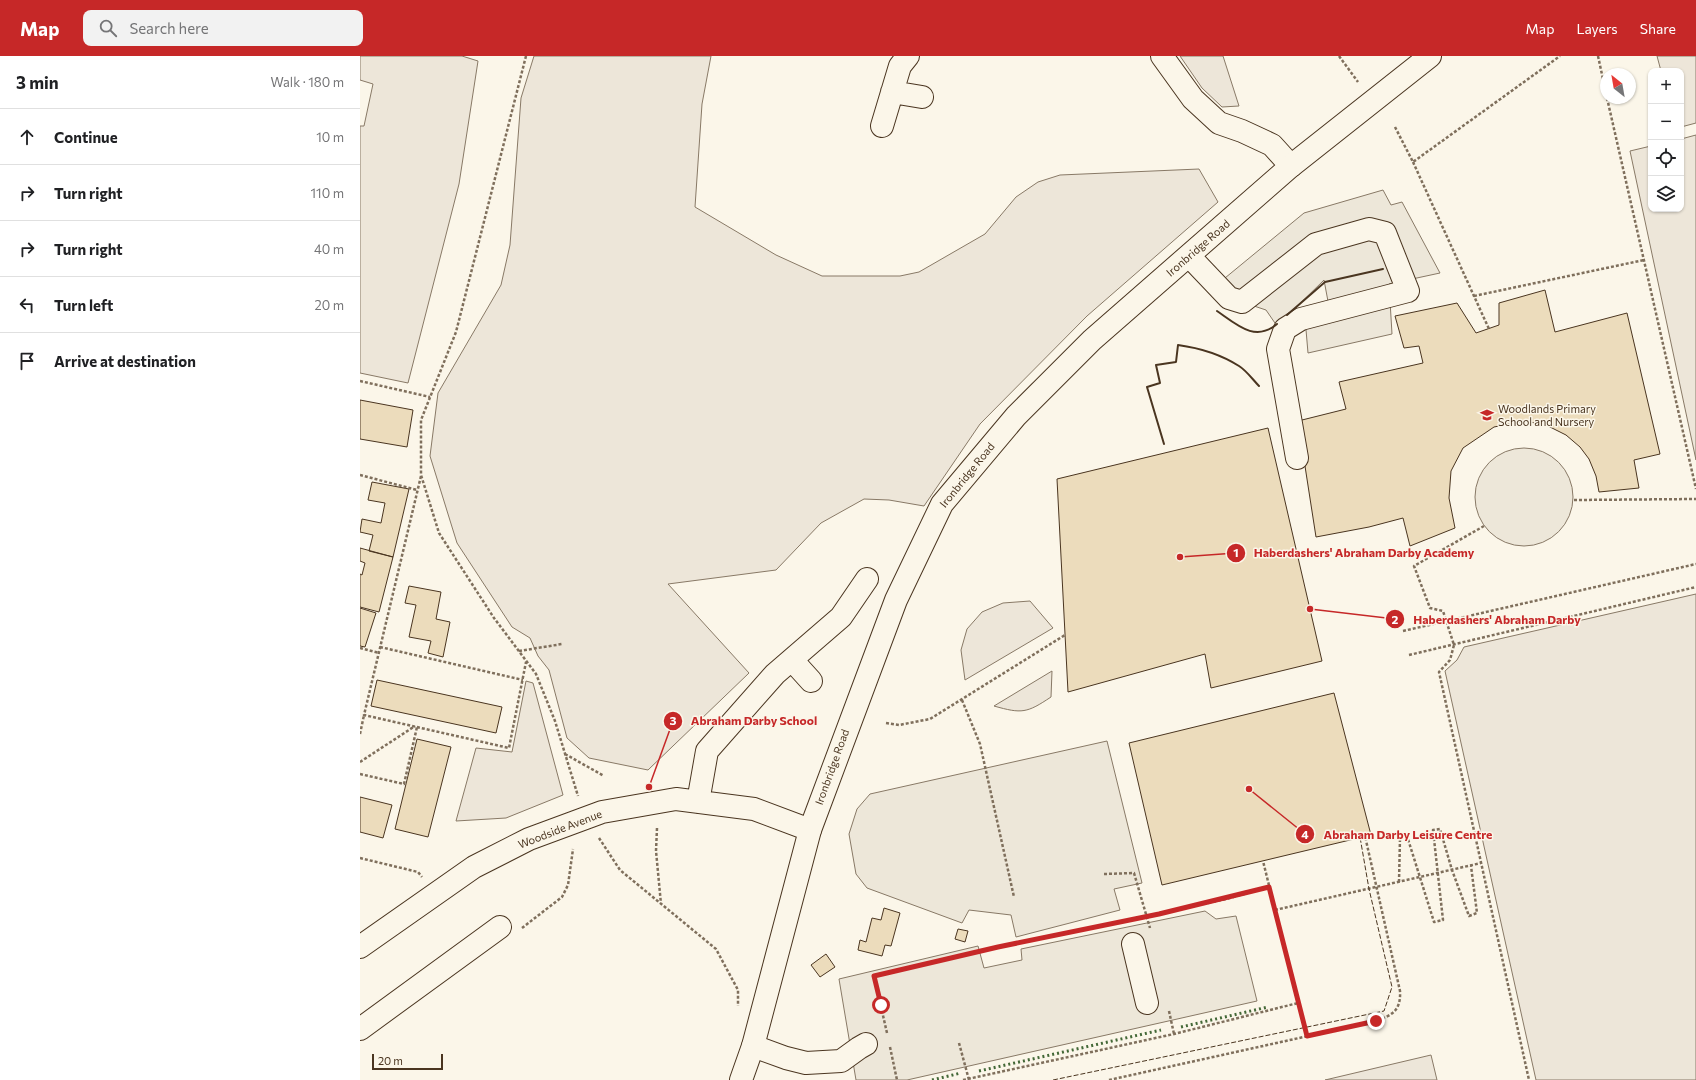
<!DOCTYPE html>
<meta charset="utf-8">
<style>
:root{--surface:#fff;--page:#f2f2f2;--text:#202124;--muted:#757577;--line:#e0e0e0;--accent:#c62828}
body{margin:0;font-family:Commissioner,sans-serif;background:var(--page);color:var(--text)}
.controls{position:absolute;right:12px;top:12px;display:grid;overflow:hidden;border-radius:8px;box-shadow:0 1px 3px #0004}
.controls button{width:36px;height:36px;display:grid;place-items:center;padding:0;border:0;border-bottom:1px solid var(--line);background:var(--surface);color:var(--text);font:20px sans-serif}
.compass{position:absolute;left:1240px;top:12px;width:36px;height:36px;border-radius:50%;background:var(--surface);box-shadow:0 1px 3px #0004;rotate:329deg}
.scale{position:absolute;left:12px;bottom:10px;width:71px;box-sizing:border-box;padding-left:4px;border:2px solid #4a3520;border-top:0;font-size:11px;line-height:14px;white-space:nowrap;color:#4a3520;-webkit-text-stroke:3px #fbf6e9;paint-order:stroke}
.stop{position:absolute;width:12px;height:12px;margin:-9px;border:3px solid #c62828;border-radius:50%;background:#fff}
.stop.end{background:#c62828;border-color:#fff;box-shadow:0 1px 4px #0008}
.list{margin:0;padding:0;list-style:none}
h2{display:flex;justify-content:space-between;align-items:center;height:52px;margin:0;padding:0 16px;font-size:17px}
h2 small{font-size:13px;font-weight:400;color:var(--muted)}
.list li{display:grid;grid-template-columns:26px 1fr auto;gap:12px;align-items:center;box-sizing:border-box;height:56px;padding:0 16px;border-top:1px solid var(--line)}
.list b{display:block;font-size:15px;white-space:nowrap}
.list em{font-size:13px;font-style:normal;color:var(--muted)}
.icon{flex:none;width:22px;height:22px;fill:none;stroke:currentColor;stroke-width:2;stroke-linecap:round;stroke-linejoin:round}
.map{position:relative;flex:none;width:1336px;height:1024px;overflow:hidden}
header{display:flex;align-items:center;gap:24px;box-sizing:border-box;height:56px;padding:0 20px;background:var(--accent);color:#fff}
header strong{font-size:19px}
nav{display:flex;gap:22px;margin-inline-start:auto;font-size:14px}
.search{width:280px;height:36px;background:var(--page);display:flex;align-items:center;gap:10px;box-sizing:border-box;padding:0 14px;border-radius:8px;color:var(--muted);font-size:15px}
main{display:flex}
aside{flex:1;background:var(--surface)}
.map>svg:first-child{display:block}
.green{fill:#ede6d9;stroke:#887966}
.parking{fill:#ede7d9;stroke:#887966}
.building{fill:#ecdcbc;stroke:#4a3520}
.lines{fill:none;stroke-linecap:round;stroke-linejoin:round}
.minor-casing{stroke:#4a3520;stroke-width:24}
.major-casing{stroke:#4a3520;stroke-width:24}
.path{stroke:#7f6f5c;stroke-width:2.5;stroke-dasharray:3 2;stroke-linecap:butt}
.minor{stroke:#fbf6e9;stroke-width:22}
.major{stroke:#fbf6e9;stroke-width:22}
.hedge{stroke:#436837;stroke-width:3;stroke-dasharray:2 3;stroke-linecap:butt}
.fence{stroke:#4a3520;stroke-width:1;stroke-dasharray:5 2;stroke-linecap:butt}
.wall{stroke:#4a3520;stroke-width:2}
.route{stroke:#c62828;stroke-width:5}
.labels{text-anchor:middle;stroke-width:3;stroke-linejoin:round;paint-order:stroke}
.street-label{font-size:11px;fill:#4a3520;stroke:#fbf6e9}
.poi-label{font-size:11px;fill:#4a3520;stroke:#fbf6e9;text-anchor:start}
.leader{fill:none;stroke:#c62828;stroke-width:1.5}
.callout-dot{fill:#c62828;stroke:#fbf6e9;stroke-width:1.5}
.mark-label{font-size:12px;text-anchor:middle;font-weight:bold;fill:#fff}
.callout-label{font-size:12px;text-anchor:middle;font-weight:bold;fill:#c62828;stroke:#fbf6e9;stroke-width:3;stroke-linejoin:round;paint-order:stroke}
</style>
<header>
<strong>Map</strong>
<div class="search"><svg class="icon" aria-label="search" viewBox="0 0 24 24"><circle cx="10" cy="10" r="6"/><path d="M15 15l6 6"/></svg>Search here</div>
<nav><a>Map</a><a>Layers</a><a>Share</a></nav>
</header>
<main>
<aside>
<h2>3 min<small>Walk · 180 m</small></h2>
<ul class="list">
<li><svg class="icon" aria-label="ahead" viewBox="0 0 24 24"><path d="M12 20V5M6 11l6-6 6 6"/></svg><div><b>Continue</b></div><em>10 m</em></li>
<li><svg class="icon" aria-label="right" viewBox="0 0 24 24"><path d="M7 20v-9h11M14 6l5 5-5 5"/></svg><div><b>Turn right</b></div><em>110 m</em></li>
<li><svg class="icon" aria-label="right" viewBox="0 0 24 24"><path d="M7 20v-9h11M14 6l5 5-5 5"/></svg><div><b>Turn right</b></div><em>40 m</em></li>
<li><svg class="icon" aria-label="left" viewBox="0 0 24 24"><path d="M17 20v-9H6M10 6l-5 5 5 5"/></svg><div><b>Turn left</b></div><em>20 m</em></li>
<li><svg class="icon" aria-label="arrive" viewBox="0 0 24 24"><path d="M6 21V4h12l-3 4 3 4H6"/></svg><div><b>Arrive at destination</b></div></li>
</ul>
</aside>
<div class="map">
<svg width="1336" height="1024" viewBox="0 0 1336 1024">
<rect width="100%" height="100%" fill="#fbf6e9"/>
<path class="green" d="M 0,0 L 102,0 L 118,5 L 99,128 L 48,327 L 0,317 L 0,70 L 4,70 L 13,28 L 0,24 Z
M 174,0 L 351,0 L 342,48 L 335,151 L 416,199 L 462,220 L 540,220 L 559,216 L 625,178 L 656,141 L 678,126 L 700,119 L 839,113 L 858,146 L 727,260 L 620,368 L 564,450 L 529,444 L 504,443 L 461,467 L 416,514 L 308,528 L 389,617 L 288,714 L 229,702 L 207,682 L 189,614 L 178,600 L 170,582 L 152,571 L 97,487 L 70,400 L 78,337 L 141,229 L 150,189 L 161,42 Z
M 820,0 L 863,0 L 879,50 L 862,51 L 842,32 Z
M 1297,0 L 1336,0 L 1336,67 L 1321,71 L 1321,15 L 1301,15 Z
M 1336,79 L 1336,404 L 1270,95 L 1291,90 L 1291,153 L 1321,153 L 1321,83 Z
M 1336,538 L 1336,1024 L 1176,1024 L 1085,615 L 1097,604 L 1104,591 Z
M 670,545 L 693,572 L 605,624 L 601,594 L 607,573 L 622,556 L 643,547 Z
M 692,615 L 691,641 C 667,657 662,658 634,650 Z
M 166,625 L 173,627 L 203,739 L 146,762 L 96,765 L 116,692 L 152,696 Z
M 1071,999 L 1077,1024 L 965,1024 Z"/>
<path class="parking" d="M 1023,134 L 1031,149 L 1042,146 L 1080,217 L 1029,228 L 1032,278 L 948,297 L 945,262 L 970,256 L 964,224 L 917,270 L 906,254 L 882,246 L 865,222 L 944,157 Z
M1115 441a49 49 0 1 1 98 0a49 49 0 1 1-98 0Z
M 747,685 L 782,827 L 754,833 L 760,854 L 656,881 L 651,859 L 609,854 L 602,867 L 507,832 L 496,818 L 489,778 L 497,753 L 510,738 Z
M 845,855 L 856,863 L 876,860 L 897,945 L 547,1024 L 496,1024 L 479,923 L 618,890 L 624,912 L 662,904 L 661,893 Z"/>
<path class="building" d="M 1185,234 L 1195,276 L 1267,257 L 1300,398 L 1274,404 L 1279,432 L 1239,436 L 1236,420 L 1229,403 L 1220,391 L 1206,379 L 1186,369 L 1164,365 L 1134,371 L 1103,392 L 1091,415 L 1089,442 L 1095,472 L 1050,490 L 1043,462 L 1009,471 L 956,481 L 938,365 L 986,353 L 979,326 L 1063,307 L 1059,290 L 1044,292 L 1035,260 L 1097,247 L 1116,277 L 1139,269 L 1139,247 Z
M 0,344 L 53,354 L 47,391 L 0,383 Z
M 908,372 L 962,605 L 851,632 L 845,598 L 708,636 L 697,423 Z
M 12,426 L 49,433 L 33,501 L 9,495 L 13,479 L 0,476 L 2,463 L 21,467 L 25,447 L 8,444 Z
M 0,492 L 33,501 L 19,556 L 0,551 L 0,518 L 2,519 L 5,507 L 0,505 Z
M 49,530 L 81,536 L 76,563 L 90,566 L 83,601 L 68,597 L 71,585 L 49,581 L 56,549 L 45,547 Z
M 0,552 L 16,557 L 5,591 L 0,590 Z
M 17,624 L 142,651 L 136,677 L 11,650 Z
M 974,637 L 1011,779 L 802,829 L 769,687 Z
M 57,683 L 91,691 L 68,781 L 35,773 Z
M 0,741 L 32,749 L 23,782 L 0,776 Z
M 524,852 L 540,857 L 531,890 L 525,889 L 522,900 L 498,894 L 500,884 L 506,886 L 512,862 L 521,864 Z
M 598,873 L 608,875 L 605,886 L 595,883 Z
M 466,898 L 475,911 L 460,921 L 451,909 Z"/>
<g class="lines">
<g class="minor-casing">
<path id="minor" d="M 802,0 L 833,43 L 859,67 L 882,75 L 912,89 L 931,110
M 532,36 L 562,41
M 522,70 L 540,10 L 548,0
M 829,200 L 869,242 L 882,246 L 956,188 L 1009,173 L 1025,177 L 1048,235 L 941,263 L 925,273 L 918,293 L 937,402
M 432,604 L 451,625
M 338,746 L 347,695 L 415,618 L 481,561 L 507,523
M 773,888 L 787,947
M 0,891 L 114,811 L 169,783 L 242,756 L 316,743 L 394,753 L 450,774
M 0,973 L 140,871
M 393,990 L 426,1002 L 446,1007 L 481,1005 L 499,992 L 506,988"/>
</g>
<g class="major-casing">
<path id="major" d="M 381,1024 L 393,990 L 450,774 L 536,544 L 582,448 L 656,360 L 732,284 L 931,110 L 1070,0"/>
</g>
<path class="path" d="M 166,0 L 96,276 L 61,364 L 61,419 L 79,477 L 134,562 L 176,618 L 195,665 L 218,740
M 979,0 L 998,26
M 1238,0 L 1246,37
M 1247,42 L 1336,433
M 1035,71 L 1053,106 L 1200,0
M 1053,106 L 1129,273
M 1114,240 L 1284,204
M 0,325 L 70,341
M 0,419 L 57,434
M 61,420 L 4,659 L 149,692 L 166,606
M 1214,444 L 1336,443
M 1124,470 L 1054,510 L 1070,552 L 1083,555 L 1094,589 L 1090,604 L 1079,616 L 1169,1024
M 1043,575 L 1336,508
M 20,591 L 163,624
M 0,592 L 19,597
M 159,595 L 202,588
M 1049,599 L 1336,531
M 602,644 L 620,688 L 654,841
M 526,667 L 539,669 L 570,663 L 705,579
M 0,678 L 4,659
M 205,698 L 244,720
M 0,706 L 55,670
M 0,718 L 44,728 L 57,671
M 297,772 L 296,795 L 301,848
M 239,782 L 260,814 L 356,893 L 378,934 L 378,950
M 0,802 L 58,816 L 62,821
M 744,818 L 774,817 L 790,872
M 1039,826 L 1040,782 L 1047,780 L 1074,866 L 1083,864 L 1073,774 L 1080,773 L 1092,814 L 1109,860 L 1117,857 L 1111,810
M 915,854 L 1121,807
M 770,864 L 866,843 L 909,831
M 162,872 L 202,841 L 208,829 L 213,793
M 938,947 L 947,980
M 809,955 L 814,978
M 527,977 L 514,920 L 638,891 L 765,865
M 599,987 L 609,1024
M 530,991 L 537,1024
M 603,1024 L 814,978 L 938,947 L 903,805
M 749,1024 L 1016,965 C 1033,959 1041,954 1040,935 L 1005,780"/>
<use href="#minor" class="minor"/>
<use href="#major" class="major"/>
<path class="hedge" d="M 821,971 L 908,951
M 619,1015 L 801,974
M 572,1024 L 601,1017"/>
<path class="fence" d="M 693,1024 L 1024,955 L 1032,931 L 1009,833 L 1000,781"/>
<path class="wall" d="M 857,255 C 876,268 895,287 917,268
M 927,259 L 965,226 L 1023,213
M 804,388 L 787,331 L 800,327 L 796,309 L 816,306 L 818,289 C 840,292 860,298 879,310 C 887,315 893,324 899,330"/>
</g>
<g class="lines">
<path class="route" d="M 521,949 L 514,920 L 638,891 L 799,858 L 909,831 L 947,980 L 1016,965"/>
</g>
<defs>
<g id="school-bare" transform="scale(1.08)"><path d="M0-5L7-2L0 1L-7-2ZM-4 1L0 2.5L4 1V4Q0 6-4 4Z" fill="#c62828" stroke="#fbf6e9" stroke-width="2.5" paint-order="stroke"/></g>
</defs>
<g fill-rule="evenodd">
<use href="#school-bare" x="1127" y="359"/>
</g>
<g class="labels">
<g class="street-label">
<text transform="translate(838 192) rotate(-41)" y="4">Ironbridge Road</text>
<text transform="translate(607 419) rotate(-51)" y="4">Ironbridge Road</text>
<text transform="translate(472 711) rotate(-70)" y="4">Ironbridge Road</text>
<text transform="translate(200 773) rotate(-21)" y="4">Woodside Avenue</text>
</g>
<g class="poi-label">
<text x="1138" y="357">Woodlands Primary<tspan x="1138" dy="13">School and Nursery</tspan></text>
</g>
</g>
<path class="leader" d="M820 501L876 497M950 553L1035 563M289 731L313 665M889 733L945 778"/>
<g class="callout-dot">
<circle cx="820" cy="501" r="4"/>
<circle cx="950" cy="553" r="4"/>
<circle cx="289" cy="731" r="4"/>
<circle cx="889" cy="733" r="4"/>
<circle cx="876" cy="497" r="10"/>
<circle cx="1035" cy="563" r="10"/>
<circle cx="313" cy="665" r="10"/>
<circle cx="945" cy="778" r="10"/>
</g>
<g class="mark-label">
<text x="876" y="501">1</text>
<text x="1035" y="568">2</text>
<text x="313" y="669">3</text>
<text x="945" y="783">4</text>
</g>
<g class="callout-label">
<text x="1004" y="501">Haberdashers' Abraham Darby Academy</text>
<text x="1137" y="568">Haberdashers' Abraham Darby</text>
<text x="394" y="669">Abraham Darby School</text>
<text x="1048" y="783">Abraham Darby Leisure Centre</text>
</g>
</svg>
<div class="controls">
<button>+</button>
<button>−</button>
<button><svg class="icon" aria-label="locate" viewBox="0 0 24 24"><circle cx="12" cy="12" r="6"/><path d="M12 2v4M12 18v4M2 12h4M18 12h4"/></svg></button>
<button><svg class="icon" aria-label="layers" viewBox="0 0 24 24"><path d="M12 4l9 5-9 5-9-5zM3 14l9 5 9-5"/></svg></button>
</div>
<svg class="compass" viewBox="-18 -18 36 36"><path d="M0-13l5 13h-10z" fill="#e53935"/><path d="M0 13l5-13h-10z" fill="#757577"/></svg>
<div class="scale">20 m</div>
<div class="stop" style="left:521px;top:949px"></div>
<div class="stop end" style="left:1016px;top:965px"></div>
</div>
</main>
